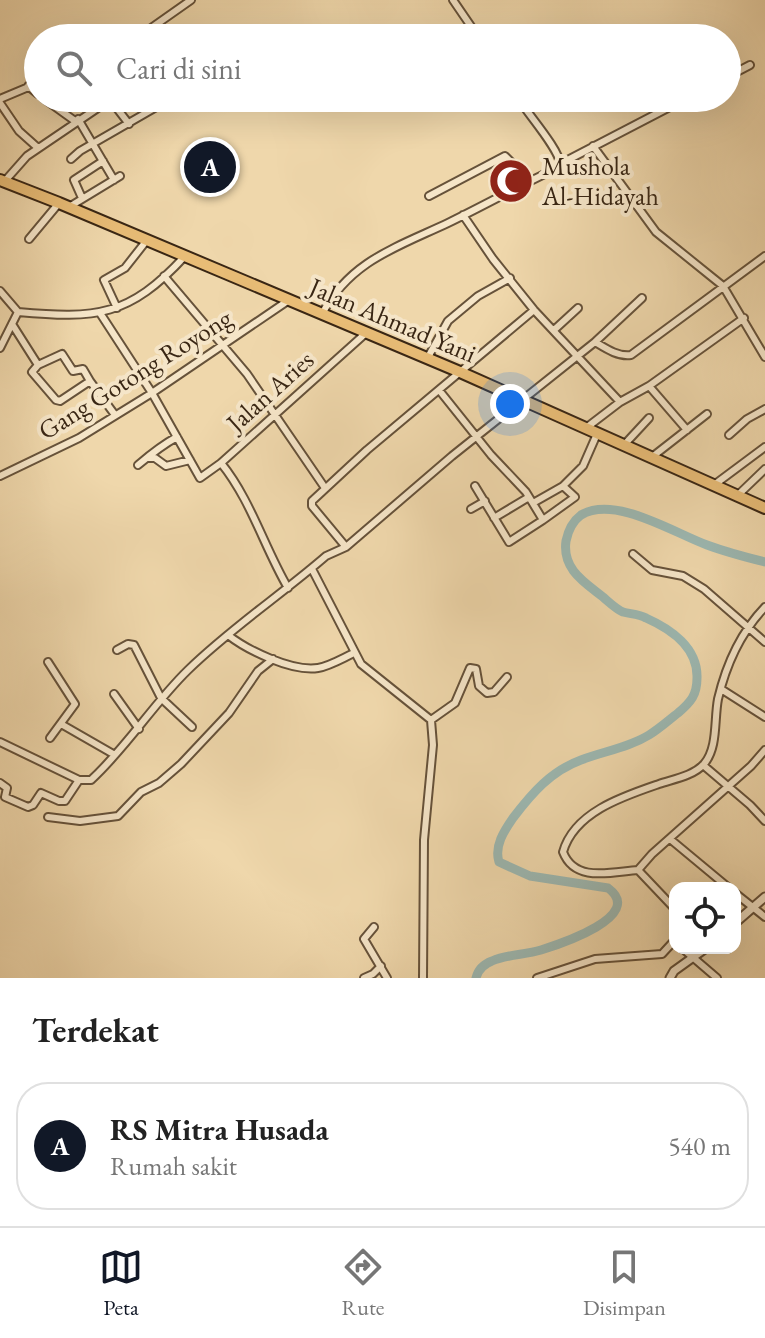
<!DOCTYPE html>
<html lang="id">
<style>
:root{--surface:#fff;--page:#f2f2f2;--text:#222;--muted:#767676;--line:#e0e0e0;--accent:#111827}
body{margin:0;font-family:"EB Garamond",serif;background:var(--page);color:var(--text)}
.controls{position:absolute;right:24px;bottom:24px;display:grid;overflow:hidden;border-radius:16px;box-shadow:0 8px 32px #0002}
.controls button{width:72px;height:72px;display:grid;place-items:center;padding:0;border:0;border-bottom:2px solid var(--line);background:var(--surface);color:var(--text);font:40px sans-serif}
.you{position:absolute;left:510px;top:404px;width:28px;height:28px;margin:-20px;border:6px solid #fff;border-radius:50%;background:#1a73e8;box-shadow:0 0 0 12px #1a73e833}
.badge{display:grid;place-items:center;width:52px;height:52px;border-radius:50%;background:var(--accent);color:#fff;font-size:26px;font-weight:700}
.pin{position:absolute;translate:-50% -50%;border:4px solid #fff;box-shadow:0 2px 8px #0006}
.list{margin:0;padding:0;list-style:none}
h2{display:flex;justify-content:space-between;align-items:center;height:104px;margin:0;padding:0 32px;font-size:34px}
h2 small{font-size:26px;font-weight:400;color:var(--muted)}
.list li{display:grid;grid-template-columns:52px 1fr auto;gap:24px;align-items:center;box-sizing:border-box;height:128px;margin:0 16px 16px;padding:0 16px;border:2px solid var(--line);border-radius:32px}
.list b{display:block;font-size:30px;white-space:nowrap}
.list p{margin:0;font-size:26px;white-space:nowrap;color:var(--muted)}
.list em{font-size:26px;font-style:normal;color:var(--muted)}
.icon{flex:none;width:44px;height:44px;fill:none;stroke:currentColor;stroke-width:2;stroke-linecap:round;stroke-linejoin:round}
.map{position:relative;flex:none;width:765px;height:978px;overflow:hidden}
.search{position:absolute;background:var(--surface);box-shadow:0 8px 32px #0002;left:24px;right:24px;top:24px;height:88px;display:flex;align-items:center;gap:20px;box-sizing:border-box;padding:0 28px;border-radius:44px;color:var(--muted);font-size:30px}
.sheet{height:248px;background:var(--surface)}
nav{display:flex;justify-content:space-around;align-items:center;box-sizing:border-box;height:112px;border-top:2px solid var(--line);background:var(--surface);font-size:22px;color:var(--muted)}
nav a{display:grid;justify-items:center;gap:4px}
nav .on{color:var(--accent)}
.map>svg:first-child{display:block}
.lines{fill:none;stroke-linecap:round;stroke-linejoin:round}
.river{stroke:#9cb8b2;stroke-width:9}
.minor-casing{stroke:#66523a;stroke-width:10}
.tertiary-casing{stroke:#66523a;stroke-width:11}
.trunk-casing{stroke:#392614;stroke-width:14}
.minor{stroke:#f5e5c8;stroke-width:6}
.tertiary{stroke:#f5e5c8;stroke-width:7}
.trunk{stroke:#e8bc76;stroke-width:10}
.labels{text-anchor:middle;stroke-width:8;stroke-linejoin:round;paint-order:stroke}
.poi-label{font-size:26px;fill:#392614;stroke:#f5e5c8;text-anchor:start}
.street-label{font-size:26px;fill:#392614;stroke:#f5e5c8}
</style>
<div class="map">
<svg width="765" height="978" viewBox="0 0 765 978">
<rect width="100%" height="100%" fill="#efd7ab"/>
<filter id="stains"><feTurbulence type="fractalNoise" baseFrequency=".0025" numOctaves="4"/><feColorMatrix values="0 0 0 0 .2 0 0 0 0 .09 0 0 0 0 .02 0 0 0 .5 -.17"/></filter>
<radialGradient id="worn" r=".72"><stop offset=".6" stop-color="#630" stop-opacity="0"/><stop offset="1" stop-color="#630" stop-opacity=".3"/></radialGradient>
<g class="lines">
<path class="river" d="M 476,978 C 478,970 484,964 492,961 C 508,954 525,955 541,950 C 560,944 646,916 608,888 L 530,876 L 499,862 C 494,846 504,831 513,818 C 532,793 551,771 581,760 C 604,751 628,748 649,735 C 659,729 669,720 678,713 C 691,702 697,695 697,678 C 698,648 671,629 646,618 C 639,614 630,614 623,612 C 616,609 609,602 603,597 C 584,582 562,569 566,541 C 568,531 573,521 581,515 C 615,495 674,533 707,545 C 726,552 745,557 765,562"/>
<g class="minor-casing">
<path id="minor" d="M 453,0 L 479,38
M 137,38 L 191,0
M 727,77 L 750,65
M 28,86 L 38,94
M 43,98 L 75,121
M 109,98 L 129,124
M 0,99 L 38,83
M 0,103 L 19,131 L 38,148
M 78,119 L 114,180
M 593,146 L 656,232 L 723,286 L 765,357
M 71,159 L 80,151 L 172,98
M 560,164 L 687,98
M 4,182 L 27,156 L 111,99
M 429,196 L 505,156 L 530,181
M 82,198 L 74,180 L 103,161
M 69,207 L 120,176
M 463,215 L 493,259 L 534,310 L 620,402
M 29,239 L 59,203
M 164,276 L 247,374 L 325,488
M 0,291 L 18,312
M 117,308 L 104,280 L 125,268 L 147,240
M 100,313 L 152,393 L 200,478 L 221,463 L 366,333
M 322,314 C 350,261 397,247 448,223 C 483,206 517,187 553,170 L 560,164 C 560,150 527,113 518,98
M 12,324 L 38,365 L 32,372 L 56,400 L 60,401 L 90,381 L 115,415
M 554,330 L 578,308
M 595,342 C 605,348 618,357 631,355 L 765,256
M 0,348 L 18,312 C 96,319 129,317 185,256
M 427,359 L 448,321 L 478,296 L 510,278
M 38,365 L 62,354 L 73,371 L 83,369 L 90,381
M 649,386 L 687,430
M 439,390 L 491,455 L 526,492 L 543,520 L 509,542 L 475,486
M 586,428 L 620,402 L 649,386 L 744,318
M 729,435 L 747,419 L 765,409
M 624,445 L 649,418
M 652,457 L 707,414
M 149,458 L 155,458 L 166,466 L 190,460
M 221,463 C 251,500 264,547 288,588
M 138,465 C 151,454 162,445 177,437
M 0,476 L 79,438 L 152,393 L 289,300
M 714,485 L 765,447
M 738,495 L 765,469
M 533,503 L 563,486 L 583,466 L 597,434
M 471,509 L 485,501
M 494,518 L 529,497
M 543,520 L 575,497 L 563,486
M 346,547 L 312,506 L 312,501 L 367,450 L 534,310
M 633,554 L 652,570 L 683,576 L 704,589 L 765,642
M 312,569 L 361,664 L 431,720 L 433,745 L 424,840 L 423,978
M 228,635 C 247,650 292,672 318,668 C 330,666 343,658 354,653
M 117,650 L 128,644 L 134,645 L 161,698 L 192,727
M 48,662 L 75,704 L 50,738
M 721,689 L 765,717
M 114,694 L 139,729
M 431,720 L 455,703 L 470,668 L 476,669 L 479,686 L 487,693 L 494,692 L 507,677
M 61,724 L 115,755
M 0,742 L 79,780 L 91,780 C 128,746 153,704 188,670 C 231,628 281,595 326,556 L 346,547 L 452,456 L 595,342 L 642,298
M 703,765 L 750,805 L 765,821
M 0,783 L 7,788 L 5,797 L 28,807 L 33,805 L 41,793 L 59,801 L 65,801 L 79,780
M 48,817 L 80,821 L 118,816 L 141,792 L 159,783 L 181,764 L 229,713 L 258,671 L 273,659
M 670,839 L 729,888
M 638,870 L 652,854 L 751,766 L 765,750
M 735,893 L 765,917
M 675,909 L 638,870 C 611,872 575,883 563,852 C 574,812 624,796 659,784 C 674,779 693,776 704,764 C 718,748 714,720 718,699 C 726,665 741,632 765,607
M 374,927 L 364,939 L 387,978
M 682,948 L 717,978
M 364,978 L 373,974 L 381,966
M 537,978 L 595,959 L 662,954 L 674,941 L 675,919"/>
</g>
<g class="tertiary-casing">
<path id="tertiary" d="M 735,923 L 765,897
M 670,978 L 674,971 L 706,948"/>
</g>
<g class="trunk-casing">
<path id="trunk" d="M 0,180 L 59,203 L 460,372 L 765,508"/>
</g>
<use href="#minor" class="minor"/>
<use href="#tertiary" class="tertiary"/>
<use href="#trunk" class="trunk"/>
</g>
<defs>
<g id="mosque-disc" transform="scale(2.3)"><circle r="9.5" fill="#8f2418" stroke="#f5e5c8"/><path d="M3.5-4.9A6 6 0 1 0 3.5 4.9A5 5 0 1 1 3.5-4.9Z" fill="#fff"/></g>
</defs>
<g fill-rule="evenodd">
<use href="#mosque-disc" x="511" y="181"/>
</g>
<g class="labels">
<g class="poi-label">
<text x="542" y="175">Mushola<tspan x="542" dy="30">Al-Hidayah</tspan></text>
</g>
<g class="street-label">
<text transform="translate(393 320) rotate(23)" y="9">Jalan Ahmad Yani</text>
<text transform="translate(135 374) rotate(-32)" y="9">Gang Gotong Royong</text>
<text transform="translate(270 391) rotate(-42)" y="9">Jalan Aries</text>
</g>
</g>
<rect width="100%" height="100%" filter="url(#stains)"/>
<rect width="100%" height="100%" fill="url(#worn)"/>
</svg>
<div class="controls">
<button><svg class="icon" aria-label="locate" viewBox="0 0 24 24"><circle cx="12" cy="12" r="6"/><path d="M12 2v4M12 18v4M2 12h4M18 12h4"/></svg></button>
</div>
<div class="you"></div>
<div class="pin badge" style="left:210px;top:167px">A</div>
<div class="search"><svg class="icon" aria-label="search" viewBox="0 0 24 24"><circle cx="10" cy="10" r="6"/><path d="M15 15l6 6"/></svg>Cari di sini</div>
</div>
<section class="sheet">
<h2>Terdekat<small></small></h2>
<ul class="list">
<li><span class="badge">A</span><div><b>RS Mitra Husada</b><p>Rumah sakit</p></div><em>540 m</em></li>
</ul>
</section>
<nav>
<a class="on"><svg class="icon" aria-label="map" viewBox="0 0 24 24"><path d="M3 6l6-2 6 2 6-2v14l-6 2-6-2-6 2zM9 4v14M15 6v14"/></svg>Peta</a>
<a><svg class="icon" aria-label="directions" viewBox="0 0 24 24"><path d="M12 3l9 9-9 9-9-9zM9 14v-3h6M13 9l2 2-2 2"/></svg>Rute</a>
<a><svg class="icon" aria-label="saved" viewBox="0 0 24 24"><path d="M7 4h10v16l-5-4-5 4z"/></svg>Disimpan</a>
</nav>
